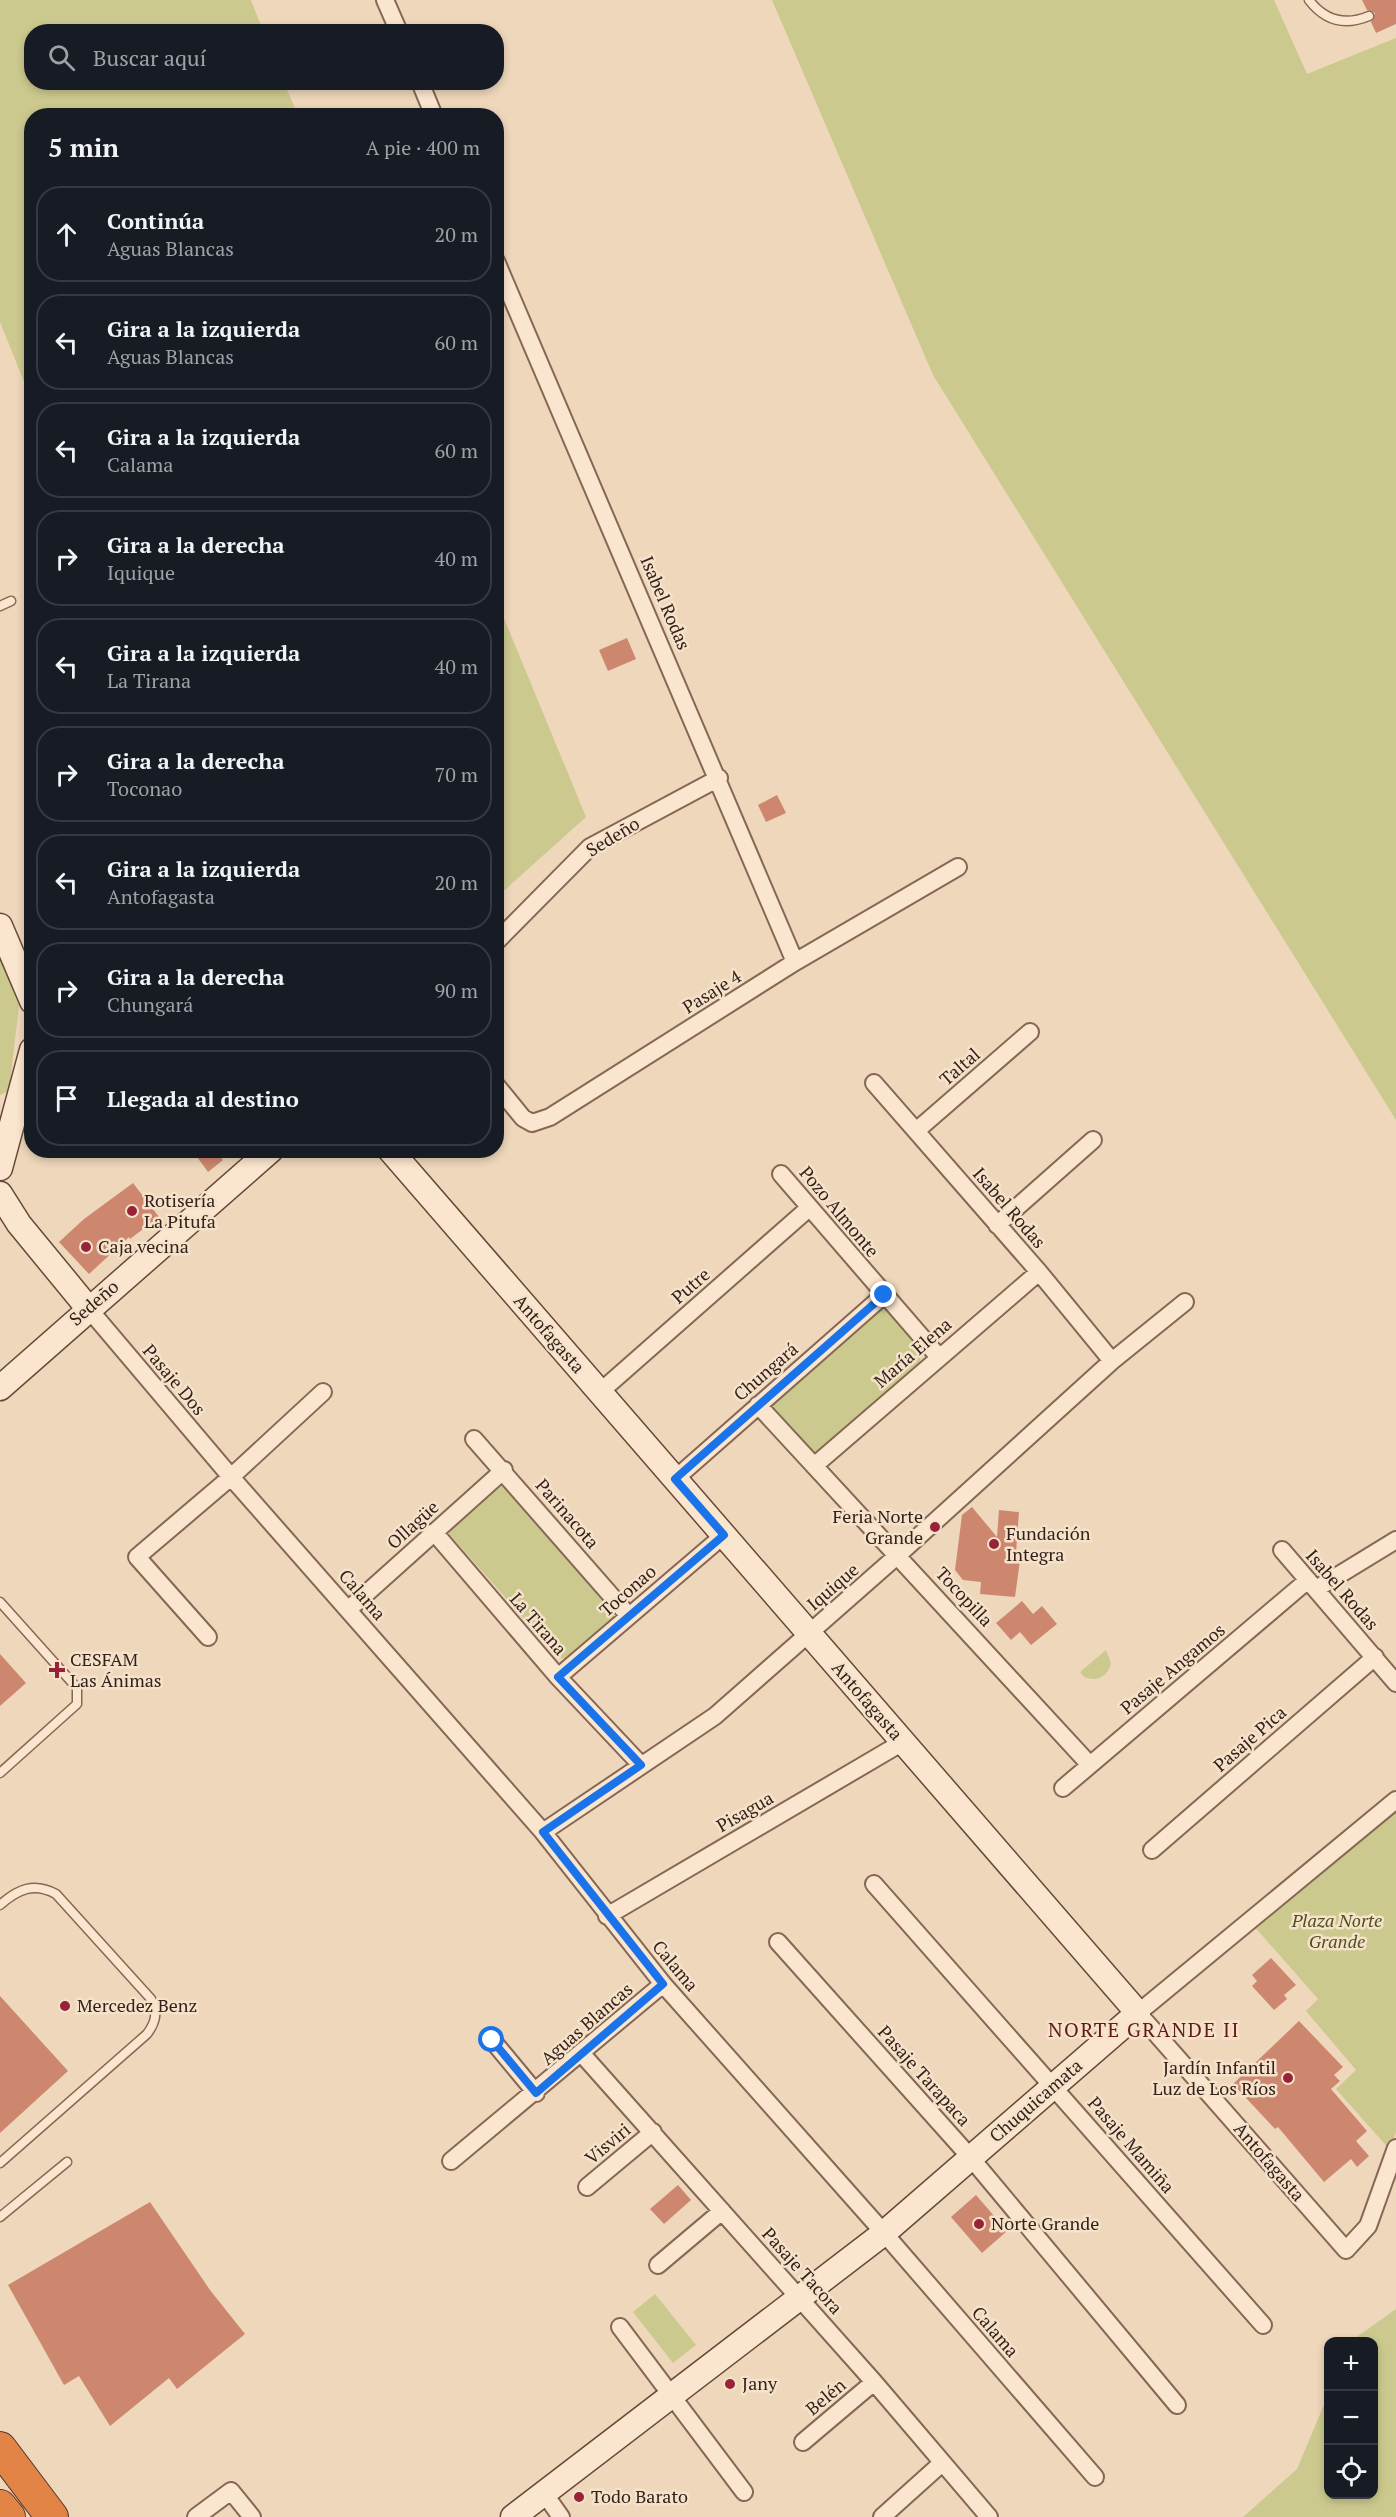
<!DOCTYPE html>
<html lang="es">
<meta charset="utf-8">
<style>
:root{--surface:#171b24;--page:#20242c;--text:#f1f3f6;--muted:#9ea1a6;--line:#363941}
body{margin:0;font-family:"PT Serif",serif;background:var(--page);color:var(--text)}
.controls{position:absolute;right:18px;bottom:18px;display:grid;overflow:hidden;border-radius:12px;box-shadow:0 3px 9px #0003}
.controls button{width:54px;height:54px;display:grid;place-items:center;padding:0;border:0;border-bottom:2px solid var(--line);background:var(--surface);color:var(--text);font:30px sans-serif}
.stop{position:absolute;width:18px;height:18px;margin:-14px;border:4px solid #1a73e8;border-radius:50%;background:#fff}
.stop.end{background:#1a73e8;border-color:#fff;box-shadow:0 2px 6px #0008}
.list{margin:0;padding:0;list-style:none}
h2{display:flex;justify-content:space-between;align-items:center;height:78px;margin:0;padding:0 24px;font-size:26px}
h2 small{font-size:20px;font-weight:400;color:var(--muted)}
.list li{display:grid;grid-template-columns:39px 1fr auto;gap:18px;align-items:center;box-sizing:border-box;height:96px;margin:0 12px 12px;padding:0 12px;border:2px solid var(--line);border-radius:24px}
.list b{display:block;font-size:22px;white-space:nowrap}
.list p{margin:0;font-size:20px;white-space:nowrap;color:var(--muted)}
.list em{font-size:20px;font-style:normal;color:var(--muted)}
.icon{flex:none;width:33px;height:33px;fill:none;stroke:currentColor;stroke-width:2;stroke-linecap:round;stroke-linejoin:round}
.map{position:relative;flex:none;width:1396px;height:2517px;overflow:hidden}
.search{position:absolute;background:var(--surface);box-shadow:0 3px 9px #0003;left:24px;top:24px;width:480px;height:66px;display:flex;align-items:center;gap:15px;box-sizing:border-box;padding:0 21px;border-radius:24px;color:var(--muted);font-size:22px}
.panel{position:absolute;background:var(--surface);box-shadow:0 3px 9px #0003;left:24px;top:108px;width:480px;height:1050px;border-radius:24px}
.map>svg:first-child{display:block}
.green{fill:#ccc98f}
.building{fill:#ce876f}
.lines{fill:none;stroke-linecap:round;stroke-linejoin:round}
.lane-casing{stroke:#866755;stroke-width:11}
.street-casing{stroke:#866755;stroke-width:20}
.secondary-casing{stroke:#674838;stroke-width:27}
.highway-casing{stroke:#53362a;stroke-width:34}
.lane{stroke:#fae5ce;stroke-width:8}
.street{stroke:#fae5ce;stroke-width:16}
.secondary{stroke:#fae5ce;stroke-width:24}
.highway{stroke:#e38447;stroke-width:32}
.route{stroke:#1a73e8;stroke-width:8}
.poi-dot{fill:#962337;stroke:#f6e2ca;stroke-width:2}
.labels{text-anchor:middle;stroke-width:5;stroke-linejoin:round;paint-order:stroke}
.street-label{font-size:18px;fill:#34221a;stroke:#f6e2ca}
.poi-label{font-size:18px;fill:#34221a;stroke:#f6e2ca;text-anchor:start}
.park-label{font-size:18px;font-style:italic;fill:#4d5120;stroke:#f6e2ca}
.neighbourhood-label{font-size:20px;letter-spacing:1.5px;fill:#621c18;stroke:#f6e2ca}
</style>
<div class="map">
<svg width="1396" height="2517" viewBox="0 0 1396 2517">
<rect width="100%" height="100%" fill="#eed7bb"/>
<path class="green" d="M 0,0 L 251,0 L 263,31 L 32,32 L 32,82 L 284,83 L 298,115 L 32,116 L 31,399 L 0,322 Z
M 772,0 L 1274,0 L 1307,74 L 1396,38 L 1396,1120 L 933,375 Z
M 496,599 L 586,817 L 497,897 L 496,897 Z
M 0,955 L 19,1006 L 9,1091 L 0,1095 Z
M 874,1310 L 886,1310 L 921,1349 L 920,1365 L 818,1454 L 807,1453 L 771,1411 L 772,1403 Z
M 499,1486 L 512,1489 L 614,1608 L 614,1618 L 570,1659 L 559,1658 L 449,1534 L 455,1525 Z
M 1106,1650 L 1111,1663 C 1108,1677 1097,1682 1084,1677 L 1080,1672 Z
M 1396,1807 L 1396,2132 L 1390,2150 L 1336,2089 L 1356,2070 L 1306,2011 L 1318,1999 L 1253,1925 Z
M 655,2294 L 696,2345 L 673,2363 L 633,2312 Z
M 1396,2309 L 1396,2517 L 1243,2517 L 1297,2469 L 1328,2395 L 1328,2494 L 1374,2494 L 1374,2342 L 1351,2341 Z"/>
<path class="building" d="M 1362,0 L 1396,0 L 1396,24 L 1376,33 L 1371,22 L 1375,13 L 1367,10 Z
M 627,638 L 636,659 L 608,671 L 599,650 Z
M 777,795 L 786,813 L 766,822 L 758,805 Z
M 192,1150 L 215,1150 L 223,1160 L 208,1172 Z
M 133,1183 L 159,1217 L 130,1239 L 129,1237 L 89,1274 L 59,1242 L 84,1219 Z
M 972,1507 L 997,1537 L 999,1510 L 1019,1512 L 1016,1553 L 1021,1553 L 1015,1597 L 980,1594 L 981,1582 L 963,1580 L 955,1570 L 962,1515 Z
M 1022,1601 L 1033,1614 L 1042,1606 L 1057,1624 L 1031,1645 L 1020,1632 L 1011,1640 L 996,1623 Z
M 0,1654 L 26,1683 L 0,1706 Z
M 1271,1958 L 1296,1985 L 1284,1995 L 1287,1999 L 1274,2010 L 1252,1986 L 1257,1981 L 1252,1975 Z
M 0,1996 L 68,2071 L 0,2133 Z
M 1299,2021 L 1343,2067 L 1334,2075 L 1340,2081 L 1331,2089 L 1367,2131 L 1356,2141 L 1369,2156 L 1357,2167 L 1351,2159 L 1324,2182 L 1278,2127 L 1275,2129 L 1233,2084 Z
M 678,2185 L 691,2200 L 664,2224 L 650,2209 Z
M 976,2195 L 1007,2231 L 982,2253 L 951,2217 Z
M 150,2202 L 210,2290 L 245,2334 L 177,2389 L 169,2378 L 110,2426 L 79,2376 L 64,2385 L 8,2285 Z"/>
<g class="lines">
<g class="lane-casing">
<path id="lane" d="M 1309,0 C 1325,21 1345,26 1369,16
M 0,606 L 11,601
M 0,1602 L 77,1688 L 77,1704 L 0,1773
M 0,1905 C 18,1889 34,1882 56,1894 L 151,1999 C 158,2012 156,2022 147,2034 L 0,2163
M 0,2217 L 67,2162"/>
</g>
<g class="street-casing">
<path id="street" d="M 385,0 L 399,32
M 420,82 L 434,116
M 496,261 L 795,962
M 496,942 L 590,847 L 719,778
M 874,1083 L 1039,1272 L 1112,1361
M 496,1085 L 523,1118 L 532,1123 L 550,1117 L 795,962 L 958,867
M 916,1131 L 1030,1032
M 781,1174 L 938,1356
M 997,1225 L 1093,1140
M 88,1308 L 231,1477 L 543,1832 L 663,1984 L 884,2233 L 1095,2477
M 600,1392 L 809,1208
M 758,1405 L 1090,1765
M 474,1439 L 629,1616
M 814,1466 L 1039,1272
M 675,1479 L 884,1295
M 434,1532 L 558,1677 L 641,1765
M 1282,1550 L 1396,1683
M 1316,1589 L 1396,1540
M 349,1609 L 504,1470
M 208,1637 L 137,1557 L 231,1477 L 323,1392
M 558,1677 L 724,1535
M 1063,1788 L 1308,1580
M 1396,1800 L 1138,2013 L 1346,2250 L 1368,2226 L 1396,2148
M 543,1832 L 715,1716 L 898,1555 L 1112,1361 L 1185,1302
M 1152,1850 L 1375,1657
M 874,1884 L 1263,2325
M 607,1916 L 903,1742
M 778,1942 L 971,2158 L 1177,2405
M 492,2040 L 536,2093
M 582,2054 L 874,2382 L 989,2517
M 451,2161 L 663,1984
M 587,2187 L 653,2132
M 658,2265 L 722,2211
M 620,2327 L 744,2492
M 803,2442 L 874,2382
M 544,2493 L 561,2517
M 196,2517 L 231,2491 L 252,2517
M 882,2517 L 942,2463"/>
</g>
<g class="secondary-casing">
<path id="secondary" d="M 0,926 L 32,1001
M 390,1150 L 1138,2013 L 884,2233 L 513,2517
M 0,1168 L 32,1050
M 0,1194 L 19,1224 L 88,1308
M 0,1388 L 271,1150"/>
</g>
<g class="highway-casing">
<path id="highway" d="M 0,2448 L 52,2517
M 0,2506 L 9,2517"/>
</g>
<use href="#lane" class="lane"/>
<use href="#street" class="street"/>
<use href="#secondary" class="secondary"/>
<use href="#highway" class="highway"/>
</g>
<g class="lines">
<path class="route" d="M 492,2040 L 536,2093 L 663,1984 L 543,1832 L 641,1765 L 558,1677 L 724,1535 L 675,1479 L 884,1295"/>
</g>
<g class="poi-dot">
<circle cx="132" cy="1211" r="6"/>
<circle cx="86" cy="1247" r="6"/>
<circle cx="935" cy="1527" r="6"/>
<circle cx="994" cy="1544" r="6"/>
<path d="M54 1661h6v6h6v6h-6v6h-6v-6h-6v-6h6z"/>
<circle cx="65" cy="2006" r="6"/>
<circle cx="1288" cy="2078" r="6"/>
<circle cx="979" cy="2224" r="6"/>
<circle cx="730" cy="2384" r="6"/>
<circle cx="579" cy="2497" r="6"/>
</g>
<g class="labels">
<g class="street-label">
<text transform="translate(665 603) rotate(67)" y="6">Isabel Rodas</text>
<text transform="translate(613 837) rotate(-31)" y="6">Sedeño</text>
<text transform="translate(712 992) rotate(-32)" y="6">Pasaje 4</text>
<text transform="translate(960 1067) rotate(-41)" y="6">Taltal</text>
<text transform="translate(1009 1208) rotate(49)" y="6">Isabel Rodas</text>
<text transform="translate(839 1212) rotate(50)" y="6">Pozo Almonte</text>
<text transform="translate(691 1286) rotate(-41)" y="6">Putre</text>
<text transform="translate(94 1303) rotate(-41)" y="6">Sedeño</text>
<text transform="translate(549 1334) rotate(49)" y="6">Antofagasta</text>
<text transform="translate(913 1353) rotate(-41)" y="6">María Elena</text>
<text transform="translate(766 1372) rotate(-41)" y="6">Chungará</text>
<text transform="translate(174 1380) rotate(50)" y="6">Pasaje Dos</text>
<text transform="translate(567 1514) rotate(49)" y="6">Parinacota</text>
<text transform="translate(413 1525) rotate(-42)" y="6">Ollagüe</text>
<text transform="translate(833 1587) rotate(-41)" y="6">Iquique</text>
<text transform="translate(1342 1590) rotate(49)" y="6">Isabel Rodas</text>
<text transform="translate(628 1591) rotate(-41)" y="6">Toconao</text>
<text transform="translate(362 1595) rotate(49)" y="6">Calama</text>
<text transform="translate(964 1597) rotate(47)" y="6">Tocopilla</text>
<text transform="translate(538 1624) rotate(49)" y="6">La Tirana</text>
<text transform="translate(1173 1669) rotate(-40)" y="6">Pasaje Angamos</text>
<text transform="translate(867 1701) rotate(49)" y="6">Antofagasta</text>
<text transform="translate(1250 1739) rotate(-41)" y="6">Pasaje Pica</text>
<text transform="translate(745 1812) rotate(-30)" y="6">Pisagua</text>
<text transform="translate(675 1966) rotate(50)" y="6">Calama</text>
<text transform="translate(587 2024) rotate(-41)" y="6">Aguas Blancas</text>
<text transform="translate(924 2076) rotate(48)" y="6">Pasaje Tarapaca</text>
<text transform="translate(1036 2101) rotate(-41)" y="6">Chuquicamata</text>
<text transform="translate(608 2144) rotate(-40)" y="6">Visviri</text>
<text transform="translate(1131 2145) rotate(49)" y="6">Pasaje Mamiña</text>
<text transform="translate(1269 2162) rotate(49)" y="6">Antofagasta</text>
<text transform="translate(802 2271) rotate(48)" y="6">Pasaje Tacora</text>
<text transform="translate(995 2332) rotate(49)" y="6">Calama</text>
<text transform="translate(826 2397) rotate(-40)" y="6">Belén</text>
</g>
<g class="poi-label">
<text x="144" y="1207">Rotisería<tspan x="144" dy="21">La Pitufa</tspan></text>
<text x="98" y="1253">Caja vecina</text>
<text x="923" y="1523" text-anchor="end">Feria Norte<tspan x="923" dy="21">Grande</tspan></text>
<text x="1006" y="1540">Fundación<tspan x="1006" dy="21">Integra</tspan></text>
<text x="70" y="1666">CESFAM<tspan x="70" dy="21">Las Ánimas</tspan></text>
<text x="77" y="2012">Mercedez Benz</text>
<text x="1276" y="2074" text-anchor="end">Jardín Infantil<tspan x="1276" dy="21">Luz de Los Ríos</tspan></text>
<text x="991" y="2230">Norte Grande</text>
<text x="742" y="2390">Jany</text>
<text x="591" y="2503">Todo Barato</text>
</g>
<g class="park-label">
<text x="1337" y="1927">Plaza Norte<tspan x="1337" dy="21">Grande</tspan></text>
</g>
<g class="neighbourhood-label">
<text x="1144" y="2037">NORTE GRANDE II</text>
</g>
</g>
</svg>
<div class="controls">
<button>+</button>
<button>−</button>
<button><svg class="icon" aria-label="locate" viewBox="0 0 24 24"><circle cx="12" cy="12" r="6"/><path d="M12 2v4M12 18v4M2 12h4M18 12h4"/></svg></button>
</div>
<div class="stop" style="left:492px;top:2040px"></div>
<div class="stop end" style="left:884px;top:1295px"></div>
<div class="search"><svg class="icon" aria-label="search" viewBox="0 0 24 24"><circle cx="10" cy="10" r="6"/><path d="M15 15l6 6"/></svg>Buscar aquí</div>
<section class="panel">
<h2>5 min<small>A pie · 400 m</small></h2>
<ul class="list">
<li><svg class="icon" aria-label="ahead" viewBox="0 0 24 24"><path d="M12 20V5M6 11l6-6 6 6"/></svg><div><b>Continúa</b><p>Aguas Blancas</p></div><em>20 m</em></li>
<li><svg class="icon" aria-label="left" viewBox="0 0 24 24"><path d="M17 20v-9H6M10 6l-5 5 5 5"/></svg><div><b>Gira a la izquierda</b><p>Aguas Blancas</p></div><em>60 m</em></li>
<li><svg class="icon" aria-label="left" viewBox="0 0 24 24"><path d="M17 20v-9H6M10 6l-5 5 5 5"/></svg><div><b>Gira a la izquierda</b><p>Calama</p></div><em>60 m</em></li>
<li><svg class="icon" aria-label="right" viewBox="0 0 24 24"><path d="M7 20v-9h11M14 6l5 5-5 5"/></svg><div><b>Gira a la derecha</b><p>Iquique</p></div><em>40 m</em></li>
<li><svg class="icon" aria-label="left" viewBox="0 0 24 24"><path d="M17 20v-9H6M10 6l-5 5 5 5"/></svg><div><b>Gira a la izquierda</b><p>La Tirana</p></div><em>40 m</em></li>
<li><svg class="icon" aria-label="right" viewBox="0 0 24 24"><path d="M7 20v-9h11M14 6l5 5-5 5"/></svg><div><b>Gira a la derecha</b><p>Toconao</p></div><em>70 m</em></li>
<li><svg class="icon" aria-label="left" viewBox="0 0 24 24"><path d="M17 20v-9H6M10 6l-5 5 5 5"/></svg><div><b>Gira a la izquierda</b><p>Antofagasta</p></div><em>20 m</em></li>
<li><svg class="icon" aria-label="right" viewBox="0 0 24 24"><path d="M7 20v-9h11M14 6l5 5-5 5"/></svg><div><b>Gira a la derecha</b><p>Chungará</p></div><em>90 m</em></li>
<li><svg class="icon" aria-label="arrive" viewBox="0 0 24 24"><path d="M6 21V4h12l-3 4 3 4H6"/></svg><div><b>Llegada al destino</b></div></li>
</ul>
</section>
</div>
